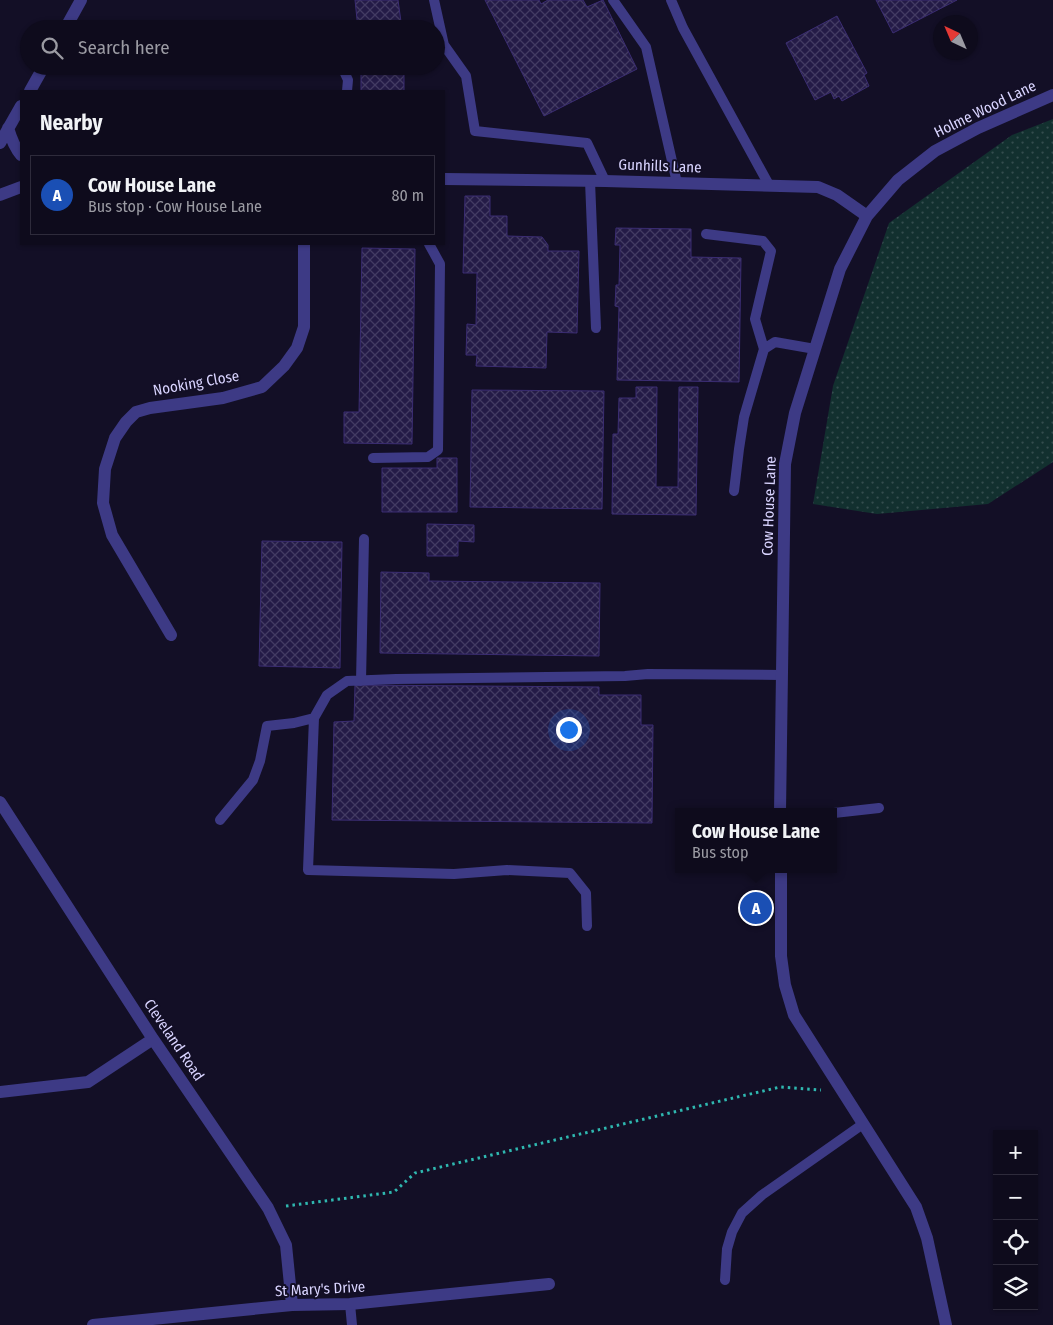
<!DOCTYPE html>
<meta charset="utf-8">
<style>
:root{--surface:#0e0b1c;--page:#1c1929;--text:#f1f3f6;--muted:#9b9ba3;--line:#2e2b3b;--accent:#00e5ff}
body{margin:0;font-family:"Fira Sans Condensed",sans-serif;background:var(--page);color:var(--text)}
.controls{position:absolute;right:15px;bottom:15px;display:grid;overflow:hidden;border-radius:0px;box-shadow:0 1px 4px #0004}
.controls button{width:45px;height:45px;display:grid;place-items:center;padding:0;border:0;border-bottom:1px solid var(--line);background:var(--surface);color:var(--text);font:25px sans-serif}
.compass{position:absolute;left:933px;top:15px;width:45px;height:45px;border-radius:50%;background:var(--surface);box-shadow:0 1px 4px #0004;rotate:316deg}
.you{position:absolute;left:568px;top:729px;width:18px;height:18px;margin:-12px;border:4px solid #fff;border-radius:50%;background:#1a73e8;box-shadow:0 0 0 8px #1a73e833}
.badge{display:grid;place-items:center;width:32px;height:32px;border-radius:50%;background:var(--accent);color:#fff;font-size:16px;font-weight:700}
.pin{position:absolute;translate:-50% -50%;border:2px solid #fff;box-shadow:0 1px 5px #0006}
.popup{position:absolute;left:675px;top:808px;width:162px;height:65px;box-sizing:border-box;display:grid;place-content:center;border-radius:0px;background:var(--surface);filter:drop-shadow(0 1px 4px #0005);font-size:16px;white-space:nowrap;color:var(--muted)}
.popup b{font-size:19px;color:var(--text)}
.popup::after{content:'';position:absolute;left:50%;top:100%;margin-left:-10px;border:10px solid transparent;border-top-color:var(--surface)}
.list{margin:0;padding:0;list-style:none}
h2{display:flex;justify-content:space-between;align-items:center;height:65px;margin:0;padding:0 20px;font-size:21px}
h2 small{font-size:16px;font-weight:400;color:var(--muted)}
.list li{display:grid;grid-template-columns:32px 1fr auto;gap:15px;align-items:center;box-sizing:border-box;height:80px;margin:0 10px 10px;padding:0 10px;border:1px solid var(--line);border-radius:0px}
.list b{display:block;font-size:19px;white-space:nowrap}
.list p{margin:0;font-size:16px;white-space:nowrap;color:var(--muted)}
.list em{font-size:16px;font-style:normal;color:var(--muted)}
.icon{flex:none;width:28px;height:28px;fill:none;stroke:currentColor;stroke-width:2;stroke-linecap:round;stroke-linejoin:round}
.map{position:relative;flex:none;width:1053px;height:1325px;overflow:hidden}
.search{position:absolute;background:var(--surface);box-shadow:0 1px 4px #0004;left:20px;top:20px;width:425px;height:55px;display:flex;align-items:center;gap:12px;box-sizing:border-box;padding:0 18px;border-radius:28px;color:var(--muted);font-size:19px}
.panel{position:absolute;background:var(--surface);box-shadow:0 1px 4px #0004;left:20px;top:90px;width:425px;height:155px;border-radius:0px}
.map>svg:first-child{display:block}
.green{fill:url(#green-dots)}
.building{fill:url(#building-cross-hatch);stroke:#3b2d73}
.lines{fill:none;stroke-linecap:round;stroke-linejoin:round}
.path{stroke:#2fb8b0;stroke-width:3;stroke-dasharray:2.5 4;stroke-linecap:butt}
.lane{stroke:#3d3a85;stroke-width:10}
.street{stroke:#3d3a85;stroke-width:12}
.labels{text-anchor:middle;stroke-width:4;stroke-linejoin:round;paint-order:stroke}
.street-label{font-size:15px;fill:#d9d4ff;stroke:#130f26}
</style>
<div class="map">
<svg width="1053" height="1325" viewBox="0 0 1053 1325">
<defs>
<pattern id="green-dots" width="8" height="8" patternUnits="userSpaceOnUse" patternTransform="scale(1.25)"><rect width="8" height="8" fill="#12302f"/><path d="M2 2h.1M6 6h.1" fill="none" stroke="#344d4e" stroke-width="1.8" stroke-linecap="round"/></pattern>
<pattern id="building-cross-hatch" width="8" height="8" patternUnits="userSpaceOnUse" patternTransform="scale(1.25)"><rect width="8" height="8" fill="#241b47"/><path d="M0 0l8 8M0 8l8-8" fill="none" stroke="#433b63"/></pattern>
</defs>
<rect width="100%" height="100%" fill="#130f26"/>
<path class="green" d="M 1053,119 L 1053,462 L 988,504 L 877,514 L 813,504 L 833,386 L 889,223 L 1012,135 Z"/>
<path class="building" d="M 355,0 L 398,0 L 402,29 L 358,29 Z
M 485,0 L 539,0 L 541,4 L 548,0 L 583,0 L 587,7 L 603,0 L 637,69 L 544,116 Z
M 876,0 L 957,0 L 893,33 Z
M 837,16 L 867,73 L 864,75 L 869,86 L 842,101 L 839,96 L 834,99 L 831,92 L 815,100 L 786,43 Z
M 361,66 L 404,66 L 404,91 L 361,91 Z
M 465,196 L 490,196 L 490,216 L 507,216 L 507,236 L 542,237 L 548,245 L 548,251 L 579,251 L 577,333 L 547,332 L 546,368 L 476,366 L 477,355 L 466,355 L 467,324 L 476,325 L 477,273 L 463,273 Z
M 616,228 L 691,229 L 691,257 L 741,258 L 739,382 L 617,380 L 619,307 L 615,306 L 616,285 L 619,285 L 620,245 L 615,245 Z
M 362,248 L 415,249 L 412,444 L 344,443 L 344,412 L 359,412 Z
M 636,387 L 657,387 L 656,487 L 678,487 L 679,387 L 698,387 L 696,515 L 612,514 L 613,434 L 618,434 L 619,398 L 636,398 Z
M 472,390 L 604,391 L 602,509 L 470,507 Z
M 437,458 L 457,458 L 457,512 L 382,512 L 382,468 L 437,468 Z
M 427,524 L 474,525 L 474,542 L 458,541 L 458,556 L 427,556 Z
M 262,541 L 342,542 L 340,668 L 259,666 Z
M 381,572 L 429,573 L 429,581 L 600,583 L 599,656 L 380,653 Z
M 355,685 L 599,687 L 599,695 L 641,695 L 641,725 L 653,725 L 652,823 L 332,820 L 334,722 L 354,721 Z"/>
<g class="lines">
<path class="path" d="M 286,1206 L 394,1192 L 415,1173 L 780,1087 L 821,1090"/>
<path class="lane" d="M 434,0 L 444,45 L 466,76 L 475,131 L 587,143 L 605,181
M 613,0 L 646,47 L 677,183
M 671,0 L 683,28 L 769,185
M 340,66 L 342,67 L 348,80 L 347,91
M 590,181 L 596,328
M 706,234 L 763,241 L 771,251 L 755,319 L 764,349
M 373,458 L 428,457 L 438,450 L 440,264 L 429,244
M 734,491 L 739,449 L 744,417 L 764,349 L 775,342 L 815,349
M 361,681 L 364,539
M 834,813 L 879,808
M 220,820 L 253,780 L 260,761 L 267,726 L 294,723 L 314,718
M 587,926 L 586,893 L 570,873 L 507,870 L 454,874 L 308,870 L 314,718 L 327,695 L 347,681 L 396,679 L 625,676 L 648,674 L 782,675
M 725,1280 L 727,1249 L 732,1232 L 742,1213 L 762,1195 L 863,1124
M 350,1304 L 352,1325"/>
<path class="street" d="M 65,29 L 81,0
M 30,91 L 44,66
M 8,128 C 11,138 14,147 21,155
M 0,143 L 21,106
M 444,179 L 605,181 L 818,187 L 837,195 L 867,216
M 0,195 L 21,187
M 171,635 L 112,535 L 103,503 L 105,469 L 115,438 L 126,422 L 136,412 L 150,408 L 223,398 L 262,387 L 284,366 L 297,348 L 304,327 L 304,244
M 0,802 L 153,1039 L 268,1208 L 286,1245 L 292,1305
M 780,812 L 785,464 L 795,413 L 840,269 L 867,216 L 898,180 L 935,151 L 978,128 L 1053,95
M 781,869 L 781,956 L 785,985 L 794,1015 L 916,1207 L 927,1238 L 946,1325
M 0,1092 L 88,1082 L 153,1039
M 93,1325 L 292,1305 L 350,1304 L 549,1284"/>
</g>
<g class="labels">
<g class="street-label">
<text transform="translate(985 109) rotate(-26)" y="5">Holme Wood Lane</text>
<text transform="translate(660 166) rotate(2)" y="5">Gunhills Lane</text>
<text transform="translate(196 383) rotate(-10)" y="5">Nooking Close</text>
<text transform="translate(769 506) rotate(-88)" y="5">Cow House Lane</text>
<text transform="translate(174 1040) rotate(56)" y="5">Cleveland Road</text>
<text transform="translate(320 1289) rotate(-3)" y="5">St Mary's Drive</text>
</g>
</g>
</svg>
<div class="controls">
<button>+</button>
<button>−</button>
<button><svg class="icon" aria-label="locate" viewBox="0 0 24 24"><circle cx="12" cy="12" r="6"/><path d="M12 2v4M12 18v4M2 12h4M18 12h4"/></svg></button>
<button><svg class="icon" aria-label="layers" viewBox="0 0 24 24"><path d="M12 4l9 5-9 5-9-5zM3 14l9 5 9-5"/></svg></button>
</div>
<svg class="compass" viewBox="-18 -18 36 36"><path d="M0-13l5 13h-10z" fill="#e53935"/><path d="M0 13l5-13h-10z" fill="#9b9ba3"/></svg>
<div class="you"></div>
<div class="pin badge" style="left:756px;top:908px;background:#1a4fb4">A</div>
<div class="popup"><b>Cow House Lane</b>Bus stop</div>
<div class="search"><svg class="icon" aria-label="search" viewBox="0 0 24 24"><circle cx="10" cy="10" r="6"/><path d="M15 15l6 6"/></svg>Search here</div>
<section class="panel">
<h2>Nearby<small></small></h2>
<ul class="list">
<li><span class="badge" style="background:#1a4fb4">A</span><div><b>Cow House Lane</b><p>Bus stop · Cow House Lane</p></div><em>80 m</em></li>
</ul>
</section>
</div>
